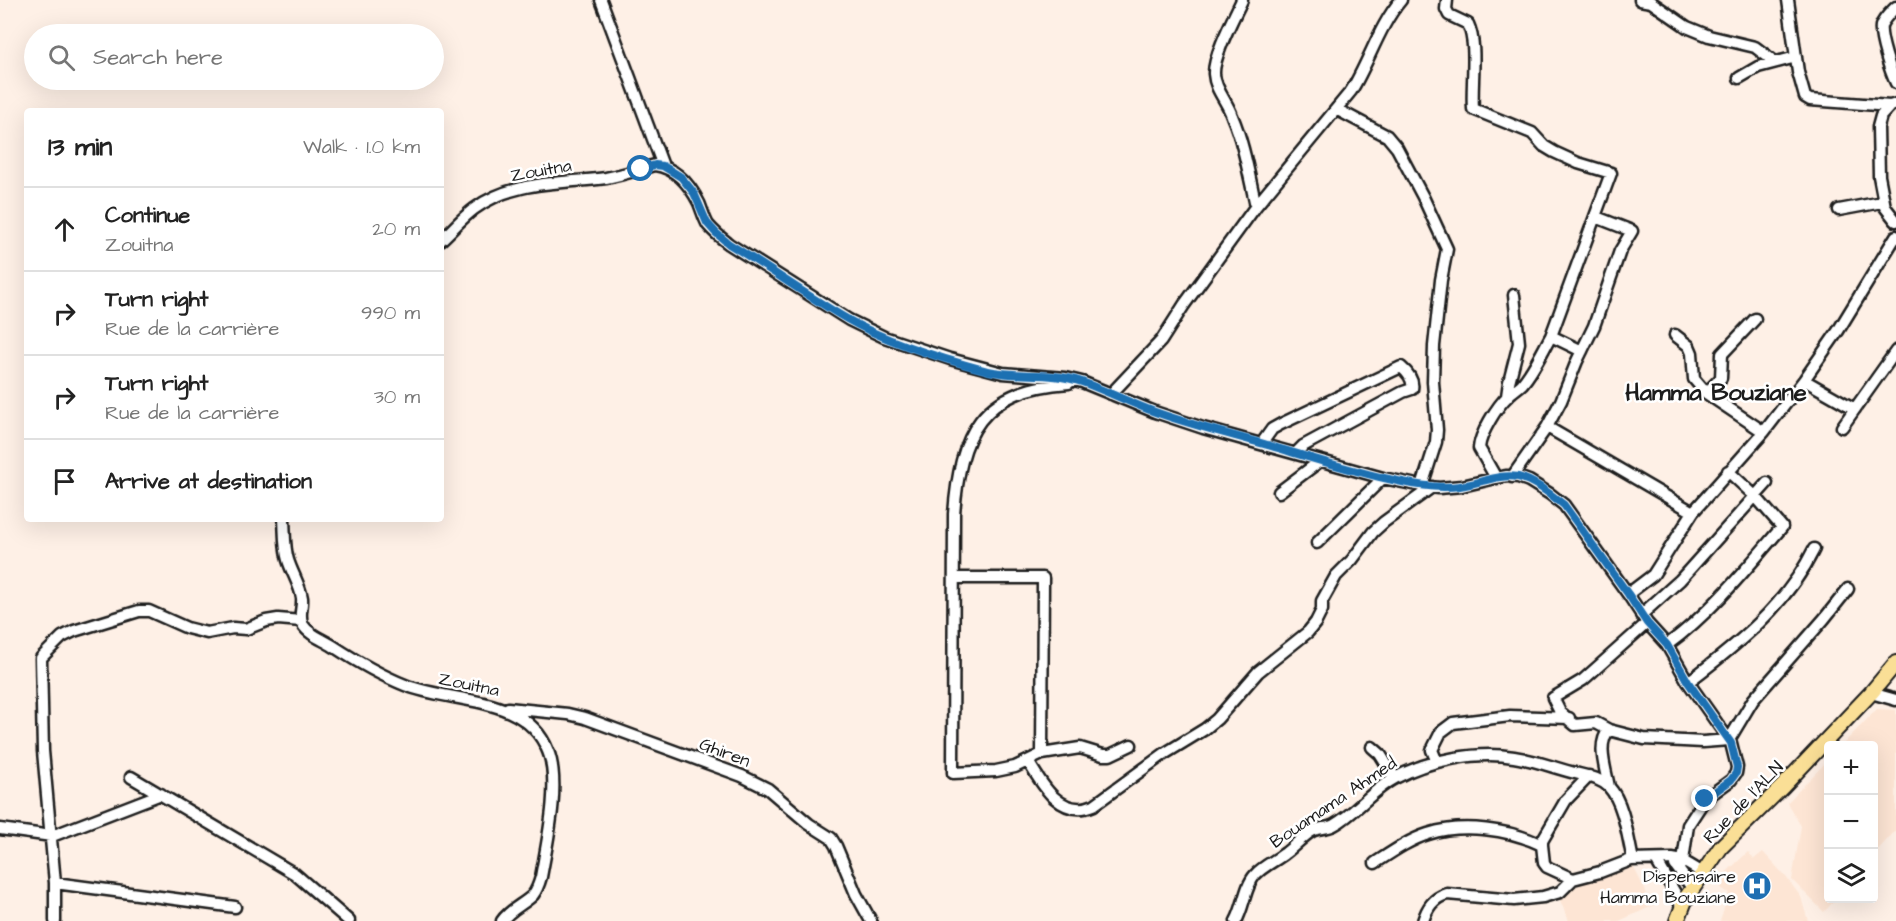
<!DOCTYPE html>
<meta charset="utf-8">
<style>
:root{--surface:#fff;--page:#f6f6f6;--text:#222;--muted:#767676;--line:#e0e0e0}
body{margin:0;font-family:"Architects Daughter",sans-serif;background:var(--page);color:var(--text)}
.controls{position:absolute;right:18px;bottom:18px;display:grid;overflow:hidden;border-radius:6px;box-shadow:0 6px 24px #0002}
.controls button{width:54px;height:54px;display:grid;place-items:center;padding:0;border:0;border-bottom:2px solid var(--line);background:var(--surface);color:var(--text);font:30px sans-serif}
.stop{position:absolute;width:18px;height:18px;margin:-14px;border:4px solid #1f6fb2;border-radius:50%;background:#fff}
.stop.end{background:#1f6fb2;border-color:#fff;box-shadow:0 2px 6px #0008}
.list{margin:0;padding:0;list-style:none}
h2{display:flex;justify-content:space-between;align-items:center;height:78px;margin:0;padding:0 24px;font-size:26px}
h2 small{font-size:20px;font-weight:400;color:var(--muted)}
.list li{display:grid;grid-template-columns:39px 1fr auto;gap:18px;align-items:center;box-sizing:border-box;height:84px;padding:0 24px;border-top:2px solid var(--line)}
.list b{display:block;font-size:22px;white-space:nowrap}
.list p{margin:0;font-size:20px;white-space:nowrap;color:var(--muted)}
.list em{font-size:20px;font-style:normal;color:var(--muted)}
.icon{flex:none;width:33px;height:33px;fill:none;stroke:currentColor;stroke-width:2;stroke-linecap:round;stroke-linejoin:round}
.map{position:relative;flex:none;width:1896px;height:921px;overflow:hidden}
.search{position:absolute;background:var(--surface);box-shadow:0 6px 24px #0002;left:24px;top:24px;width:420px;height:66px;display:flex;align-items:center;gap:15px;box-sizing:border-box;padding:0 21px;border-radius:33px;color:var(--muted);font-size:22px}
.panel{position:absolute;background:var(--surface);box-shadow:0 6px 24px #0002;left:24px;top:108px;width:420px;height:414px;border-radius:6px}
.map>svg:first-child{display:block}
.built{fill:#fde5d4}
.lines{fill:none;stroke-linecap:round;stroke-linejoin:round}
.minor-casing{stroke:#1c1c1c;stroke-width:15}
.major-casing{stroke:#1c1c1c;stroke-width:18}
.minor{stroke:#fff;stroke-width:10}
.major{stroke:#fadf96;stroke-width:14}
.route{stroke:#1f6fb2;stroke-width:8}
.labels{text-anchor:middle;stroke-width:5;stroke-linejoin:round;paint-order:stroke}
.street-label{font-size:18px;fill:#1c1c1c;stroke:#fff}
.poi-label{font-size:18px;fill:#1c1c1c;stroke:#fff;text-anchor:end}
.district-label{font-size:24px;font-weight:bold;fill:#1c1c1c;stroke:#fff}
</style>
<div class="map">
<svg width="1896" height="921" viewBox="0 0 1896 921">
<rect width="100%" height="100%" fill="#fef0e6"/>
<filter id="ink" filterUnits="userSpaceOnUse"><feTurbulence type="fractalNoise" baseFrequency=".0167" numOctaves="2"/><feDisplacementMap in="SourceGraphic" scale="12" xChannelSelector="R" yChannelSelector="G"/><feConvolveMatrix kernelMatrix="1 2 1 2 8 2 1 2 1" color-interpolation-filters="sRGB"/></filter>
<g filter="url(#ink)">
<path class="built" d="M 1877,709 L 1896,710 L 1896,830 L 1874,854 L 1874,746 L 1842,745 Z
M 1828,760 L 1828,898 L 1836,899 L 1824,912 L 1792,880 L 1801,826 L 1787,803 Z
M 1748,852 L 1754,859 L 1763,852 L 1786,877 L 1801,897 L 1808,921 L 1720,921 L 1729,893 L 1721,888 L 1723,883 L 1718,880 Z
M 1632,864 L 1653,906 L 1619,921 L 1569,921 L 1559,898 L 1568,889 Z"/>
<g class="lines">
<g class="minor-casing">
<path id="minor" d="M 601,0 L 663,166
M 1447,0 L 1446,9 L 1449,15 L 1468,24 C 1478,45 1471,84 1473,109 L 1532,133 L 1544,146 L 1554,152 L 1578,163 L 1611,173 L 1551,336
M 1640,0 L 1651,2 L 1687,27 L 1709,36 L 1755,47 L 1775,62
M 1788,0 L 1798,72 L 1805,97 L 1810,100 L 1890,106 L 1896,104
M 1896,7 C 1891,12 1883,19 1881,26 C 1879,37 1891,73 1896,83
M 1739,78 L 1758,67 L 1796,57
M 1890,106 L 1881,116 L 1878,127 L 1879,176 L 1885,207 L 1896,221
M 1336,109 L 1387,136 L 1397,148 L 1423,197 L 1447,249 L 1441,280 L 1434,346 L 1433,382 L 1437,430 L 1436,442 L 1422,486
M 1256,206 L 1351,91 C 1369,62 1379,26 1401,0
M 1839,210 L 1882,202
M 441,240 C 452,230 462,218 474,209 C 513,180 561,184 606,178 C 623,175 639,169 655,165 C 676,168 690,185 699,203 C 702,210 704,218 708,225 C 714,232 721,238 729,244 L 849,320 L 884,337 L 950,359 L 1003,373 L 1065,378 L 1082,382 L 1155,412 L 1203,428 L 1383,478 L 1422,486 L 1439,488 L 1462,486 L 1496,478 L 1507,476 L 1518,477 L 1529,481 L 1550,494 L 1564,505 L 1628,594 L 1647,623 L 1667,645 L 1688,682 L 1731,743 L 1737,767 L 1736,773 L 1731,780 L 1705,799 L 1688,825 L 1683,861 L 1678,869
M 1675,335 L 1689,346 L 1692,353 L 1694,379 L 1706,393 L 1764,432
M 1804,380 L 1855,409
M 1069,383 C 980,389 960,434 954,514 L 953,773 L 996,771 L 1015,767 L 1042,754 L 1080,748 L 1103,755 L 1110,755 L 1131,745
M 1706,393 L 1721,378 L 1722,354 L 1755,319
M 1111,394 L 1161,341 L 1184,305 L 1256,206 C 1249,176 1244,144 1232,116 C 1227,101 1215,90 1214,74 C 1213,56 1234,17 1242,0
M 1507,396 L 1509,382 L 1519,343 L 1514,295
M 1547,427 L 1693,512
M 1842,427 L 1896,351
M 1262,443 L 1272,429 L 1281,424 L 1401,367 C 1407,372 1414,380 1412,389 L 1403,392 L 1303,446 L 1296,453
M 1512,477 L 1547,427 L 1561,401 L 1577,361 L 1594,326 L 1620,251 L 1632,231 L 1596,217
M 1496,478 L 1479,448 C 1480,434 1497,406 1508,396 C 1512,391 1518,388 1522,384 C 1534,370 1542,352 1551,336 L 1582,351
M 1279,492 L 1320,461
M 284,519 C 285,533 284,547 288,560 C 292,573 300,585 302,598 C 303,608 298,616 303,625 C 309,635 324,640 333,646 C 356,661 380,675 405,685 C 453,704 526,694 548,751 C 561,783 547,843 541,877 C 539,884 537,890 533,895 C 523,905 510,909 502,921
M 1317,543 L 1383,478
M 954,578 L 1043,578 L 1042,754
M 1628,594 L 1653,575 L 1693,512 L 1764,432 L 1804,380 L 1838,331 L 1896,236
M 1641,615 L 1680,580 L 1767,483
M 1647,623 L 1583,680 L 1553,698 L 1560,712 L 1575,725 L 1596,723 L 1609,730 L 1644,739 L 1703,742 L 1729,740 L 1753,700 L 1824,619 L 1848,589
M 1667,645 C 1712,612 1746,569 1782,527 L 1756,497 L 1728,471
M 1688,682 C 1737,645 1787,605 1814,549
M 1871,693 L 1896,700
M 508,708 L 568,714 L 585,718 L 742,776 L 768,789 L 809,824 L 831,838 L 836,846 L 856,894 L 871,921
M 1609,730 C 1596,744 1606,770 1609,787
M 1372,747 L 1380,754 L 1395,778
M 1028,761 C 1042,785 1061,819 1094,805 L 1164,754 L 1205,729 L 1217,719 L 1258,672 L 1308,632 L 1316,622 L 1322,610 L 1322,601 L 1336,576 L 1352,560 L 1373,532 L 1384,522 L 1432,487
M 1437,762 L 1432,750 L 1441,732 L 1453,723 L 1510,716 L 1569,718
M 131,777 L 295,874 L 349,921
M 0,829 L 52,836 L 161,794
M 1542,845 L 1542,841 L 1566,800 L 1589,776
M 1656,860 L 1678,898 L 1682,909
M 1375,863 C 1392,852 1409,840 1428,834 C 1463,823 1509,829 1542,845 L 1544,863 L 1547,867 L 1573,879
M 1675,865 L 1693,889
M 55,883 L 235,907
M 55,921 L 55,883 L 43,751 L 41,658 L 62,637 L 74,631 L 139,611 L 149,611 L 187,628 L 207,633 L 233,628 L 246,629 L 266,621 L 278,619 L 301,621
M 1236,921 C 1244,907 1245,886 1255,875 C 1263,866 1275,861 1284,854 C 1294,847 1302,837 1312,831 C 1319,827 1327,829 1334,825 C 1356,813 1372,790 1395,778 C 1428,760 1477,751 1514,757 C 1534,760 1552,767 1571,772 C 1585,776 1599,777 1609,787 C 1624,803 1628,839 1633,860
M 1423,921 C 1427,908 1433,898 1447,894 L 1514,900 L 1543,897 L 1560,892 L 1573,879 L 1600,872 L 1631,860 L 1672,859 L 1683,861 L 1703,873"/>
</g>
<g class="major-casing">
<path id="major" d="M 1677,921 L 1686,898 L 1721,847 L 1783,786 L 1871,693 L 1896,663"/>
</g>
<use href="#minor" class="minor"/>
<use href="#major" class="major"/>
</g>
</g>
<g class="lines" filter="url(#ink)">
<path class="route" d="M 641,169 L 655,165 L 663,166 L 681,177 L 694,193 L 707,223 L 716,233 L 729,244 C 769,268 807,296 847,319 C 888,343 942,359 988,371 C 1018,378 1051,371 1082,382 C 1107,391 1132,404 1158,413 C 1195,426 1233,435 1271,446 C 1308,457 1346,469 1384,478 C 1410,484 1434,489 1460,486 C 1479,484 1499,473 1518,477 C 1535,481 1551,495 1564,505 L 1628,594 L 1647,623 L 1667,645 L 1688,682 L 1731,743 L 1737,767 L 1736,773 L 1731,780 L 1705,799"/>
</g>
<defs>
<g id="hospital-disc" transform="scale(1.5)"><circle r="9.5" fill="#1f6fb2" stroke="#fff"/><path d="M-5-5h3v3.5h4V-5h3V5h-3V1.5h-4V5h-3Z" fill="#fff"/></g>
</defs>
<g fill-rule="evenodd">
<use href="#hospital-disc" x="1757" y="886"/>
</g>
<g class="labels">
<g class="street-label">
<text transform="translate(541 170) rotate(-10)" y="6">Zouitna</text>
<text transform="translate(469 684) rotate(12)" y="6">Zouitna</text>
<text transform="translate(725 752) rotate(21)" y="6">Ghiren</text>
<text transform="translate(1333 802) rotate(-34)" y="6">Bouamama Ahmed</text>
<text transform="translate(1743 802) rotate(-46)" y="6">Rue de l'ALN</text>
</g>
<g class="poi-label">
<text x="1736" y="882">Dispensaire<tspan x="1736" dy="21">Hamma Bouziane</tspan></text>
</g>
<g class="district-label">
<text x="1716" y="400">Hamma Bouziane</text>
</g>
</g>
</svg>
<div class="controls">
<button>+</button>
<button>−</button>
<button><svg class="icon" aria-label="layers" viewBox="0 0 24 24"><path d="M12 4l9 5-9 5-9-5zM3 14l9 5 9-5"/></svg></button>
</div>
<div class="stop" style="left:641px;top:169px"></div>
<div class="stop end" style="left:1705px;top:799px"></div>
<div class="search"><svg class="icon" aria-label="search" viewBox="0 0 24 24"><circle cx="10" cy="10" r="6"/><path d="M15 15l6 6"/></svg>Search here</div>
<section class="panel">
<h2>13 min<small>Walk · 1.0 km</small></h2>
<ul class="list">
<li><svg class="icon" aria-label="ahead" viewBox="0 0 24 24"><path d="M12 20V5M6 11l6-6 6 6"/></svg><div><b>Continue</b><p>Zouitna</p></div><em>20 m</em></li>
<li><svg class="icon" aria-label="right" viewBox="0 0 24 24"><path d="M7 20v-9h11M14 6l5 5-5 5"/></svg><div><b>Turn right</b><p>Rue de la carrière</p></div><em>990 m</em></li>
<li><svg class="icon" aria-label="right" viewBox="0 0 24 24"><path d="M7 20v-9h11M14 6l5 5-5 5"/></svg><div><b>Turn right</b><p>Rue de la carrière</p></div><em>30 m</em></li>
<li><svg class="icon" aria-label="arrive" viewBox="0 0 24 24"><path d="M6 21V4h12l-3 4 3 4H6"/></svg><div><b>Arrive at destination</b></div></li>
</ul>
</section>
</div>
